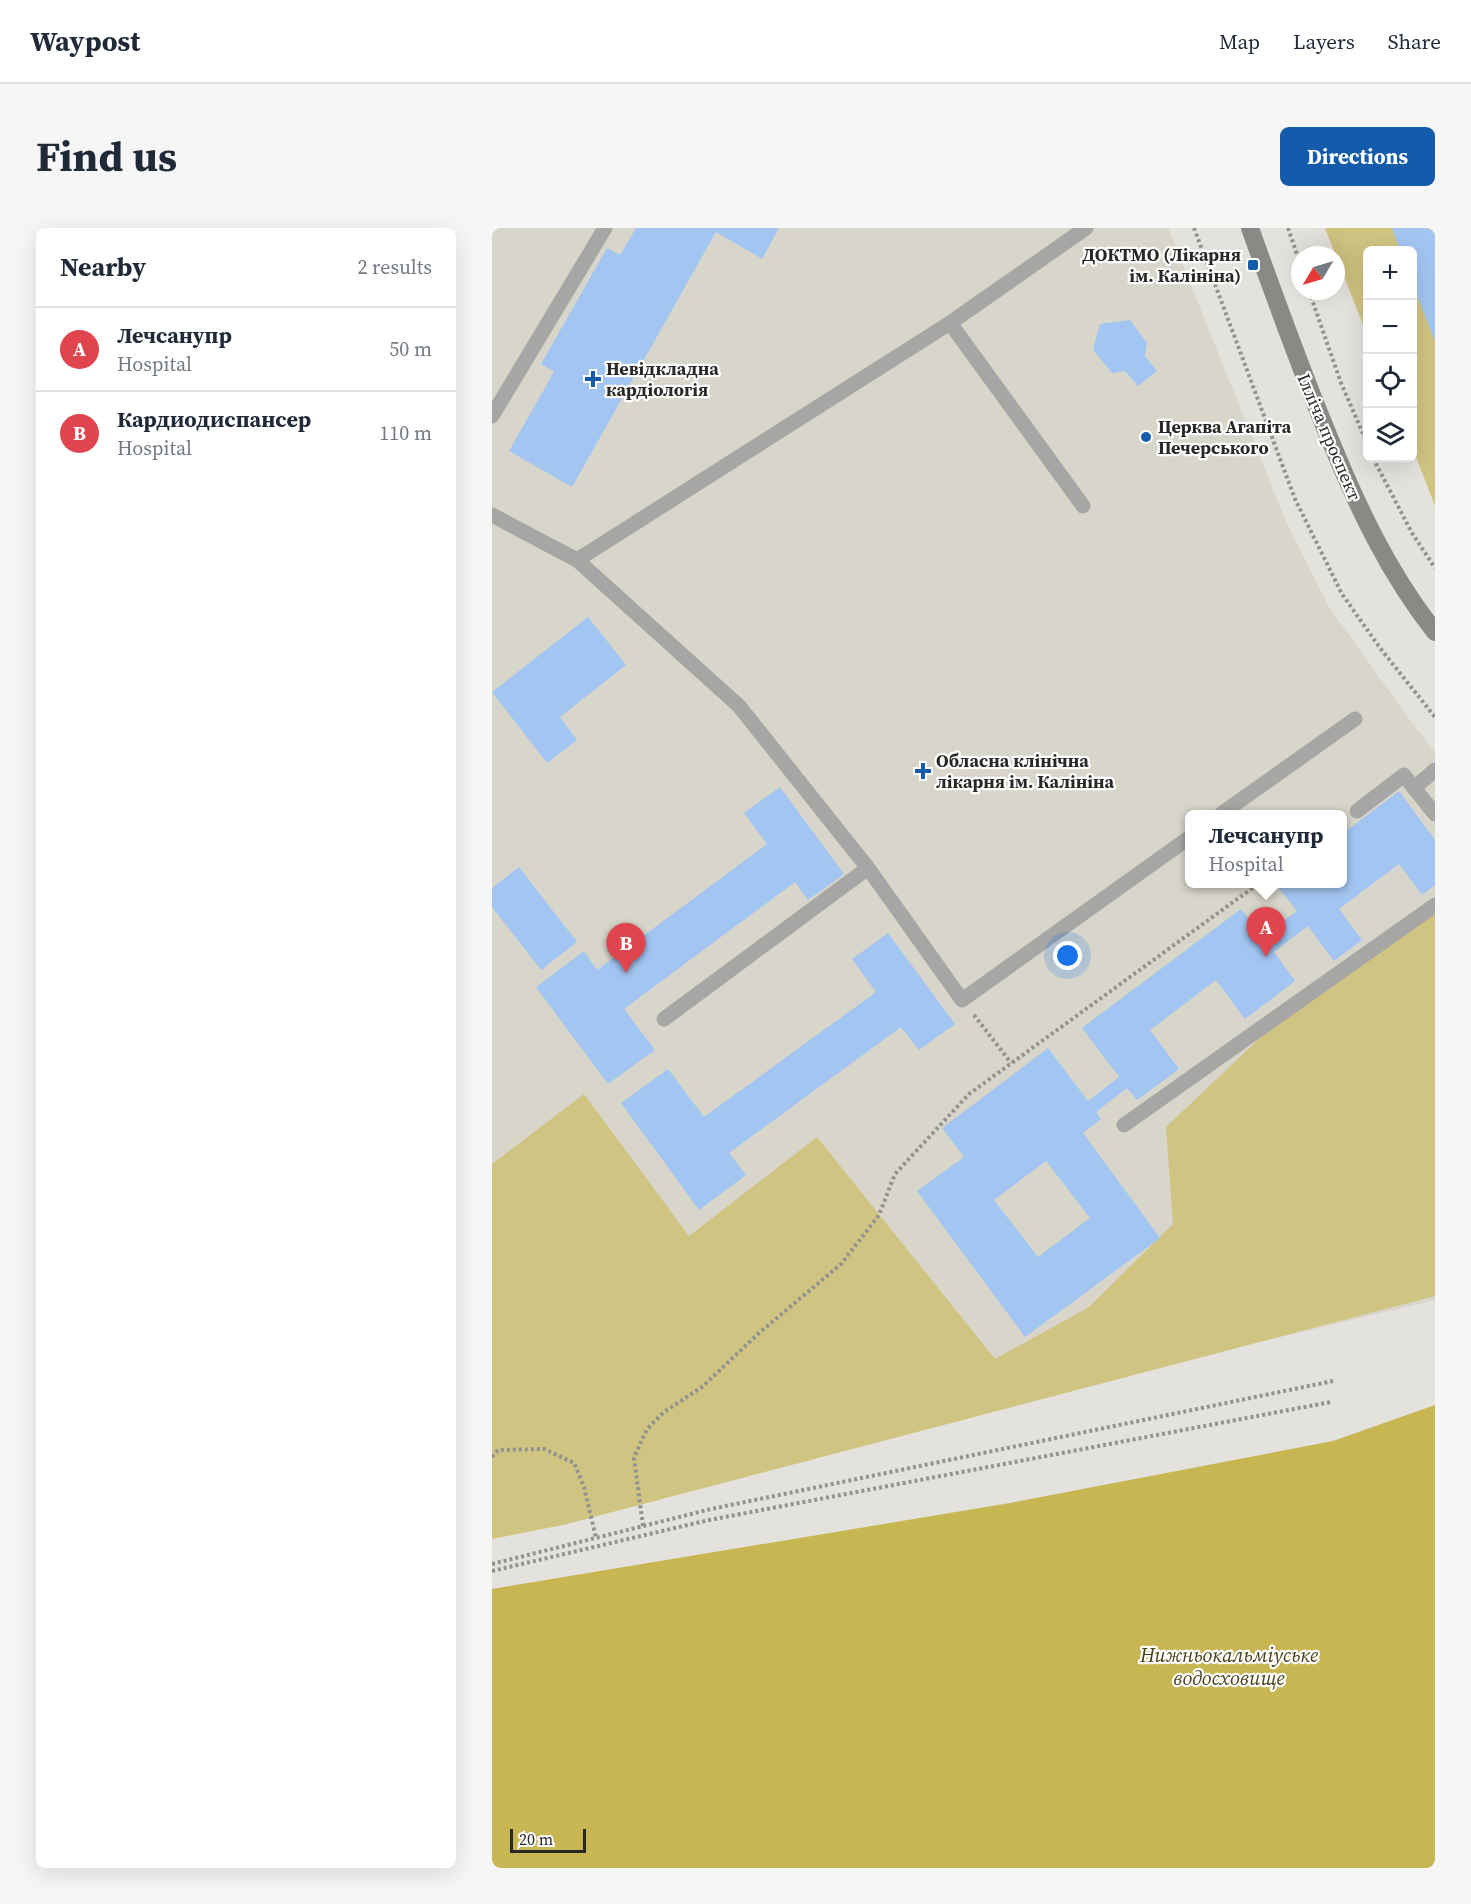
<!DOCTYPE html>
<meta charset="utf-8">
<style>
:root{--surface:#fff;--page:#f6f6f7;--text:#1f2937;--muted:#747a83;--line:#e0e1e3;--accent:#145cab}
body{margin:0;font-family:"Source Serif 4",serif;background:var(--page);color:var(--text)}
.controls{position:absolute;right:18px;top:18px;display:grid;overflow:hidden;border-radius:9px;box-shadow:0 6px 24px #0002}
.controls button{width:54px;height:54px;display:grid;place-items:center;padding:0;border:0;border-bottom:2px solid var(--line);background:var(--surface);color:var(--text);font:30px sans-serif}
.compass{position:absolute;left:799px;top:18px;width:54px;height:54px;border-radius:50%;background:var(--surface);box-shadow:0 6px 24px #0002;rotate:232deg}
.scale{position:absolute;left:18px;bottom:15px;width:76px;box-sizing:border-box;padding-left:6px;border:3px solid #282826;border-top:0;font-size:16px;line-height:21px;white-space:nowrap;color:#282826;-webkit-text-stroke:4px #fff;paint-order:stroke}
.you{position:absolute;left:576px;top:728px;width:21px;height:21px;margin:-15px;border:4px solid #fff;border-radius:50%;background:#1a73e8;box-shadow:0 0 0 9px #1a73e833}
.badge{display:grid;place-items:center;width:39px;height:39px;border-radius:50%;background:var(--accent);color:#fff;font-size:20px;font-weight:700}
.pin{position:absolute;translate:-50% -50px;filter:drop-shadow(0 2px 3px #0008)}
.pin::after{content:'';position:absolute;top:32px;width:21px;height:18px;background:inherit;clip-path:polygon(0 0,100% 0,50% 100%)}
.popup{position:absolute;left:693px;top:582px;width:162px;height:78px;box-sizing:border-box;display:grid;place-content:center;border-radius:9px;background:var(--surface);filter:drop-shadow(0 2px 4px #0005);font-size:20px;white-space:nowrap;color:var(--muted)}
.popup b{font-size:22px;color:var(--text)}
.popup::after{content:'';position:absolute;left:50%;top:100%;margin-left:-12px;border:12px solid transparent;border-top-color:var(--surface)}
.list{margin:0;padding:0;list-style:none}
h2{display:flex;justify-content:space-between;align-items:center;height:78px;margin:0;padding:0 24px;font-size:26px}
h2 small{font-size:20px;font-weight:400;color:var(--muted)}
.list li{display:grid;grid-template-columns:39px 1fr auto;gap:18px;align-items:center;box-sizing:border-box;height:84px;padding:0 24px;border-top:2px solid var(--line)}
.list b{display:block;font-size:22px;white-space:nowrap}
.list p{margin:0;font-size:20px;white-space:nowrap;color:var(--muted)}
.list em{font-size:20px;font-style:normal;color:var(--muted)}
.icon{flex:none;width:33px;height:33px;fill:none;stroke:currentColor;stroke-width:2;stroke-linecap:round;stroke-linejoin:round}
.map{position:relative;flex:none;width:943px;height:1640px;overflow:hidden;border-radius:9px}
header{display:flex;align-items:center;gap:36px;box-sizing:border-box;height:84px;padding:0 30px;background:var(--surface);border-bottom:2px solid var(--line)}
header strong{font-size:28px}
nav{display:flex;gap:33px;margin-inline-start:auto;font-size:21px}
.intro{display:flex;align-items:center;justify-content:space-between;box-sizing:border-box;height:144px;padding:0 36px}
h1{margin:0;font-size:42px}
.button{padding:15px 27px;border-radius:9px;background:var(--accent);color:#fff;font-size:21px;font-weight:700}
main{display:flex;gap:36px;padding:0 36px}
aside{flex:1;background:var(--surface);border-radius:9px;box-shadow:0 6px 24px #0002}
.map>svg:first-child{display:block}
.built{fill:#d8d6cb;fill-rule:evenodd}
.green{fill:#d0c482}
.water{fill:#c7b652}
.building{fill:#a2c5f1;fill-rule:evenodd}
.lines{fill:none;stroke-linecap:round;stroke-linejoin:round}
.path{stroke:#92928e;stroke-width:4;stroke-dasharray:3 3;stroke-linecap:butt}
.service{stroke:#a6a6a4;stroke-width:15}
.secondary{stroke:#898986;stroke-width:18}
.poi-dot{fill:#145cab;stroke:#fff;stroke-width:2}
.labels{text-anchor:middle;stroke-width:4.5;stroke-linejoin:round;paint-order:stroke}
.poi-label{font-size:18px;font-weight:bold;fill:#282826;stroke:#fff;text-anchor:start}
.street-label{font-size:18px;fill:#282826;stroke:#fff}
.water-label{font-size:20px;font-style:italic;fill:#484116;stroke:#fff}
</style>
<header>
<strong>Waypost</strong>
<nav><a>Map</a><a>Layers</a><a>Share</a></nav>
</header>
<div class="intro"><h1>Find us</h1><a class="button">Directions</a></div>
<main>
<aside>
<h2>Nearby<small>2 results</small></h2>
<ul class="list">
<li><span class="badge" style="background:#e0444e">A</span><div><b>Лечсанупр</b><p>Hospital</p></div><em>50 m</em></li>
<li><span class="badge" style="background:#e0444e">B</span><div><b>Кардиодиспансер</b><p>Hospital</p></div><em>110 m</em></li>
</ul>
</aside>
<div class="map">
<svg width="943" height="1640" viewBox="0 0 943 1640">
<rect width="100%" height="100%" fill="#e3e2dd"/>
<path class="built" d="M 0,0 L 676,0 L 795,296 L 837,379 L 923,499 L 943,524 L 943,1072 L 509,1176 L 0,1173 ZM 698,586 L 850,586 L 850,656 L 698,656 Z"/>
<path class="green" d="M 833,0 L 943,0 L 943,278 L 921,221 L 920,22 L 876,22 L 875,107 Z
M 943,684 L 943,1068 L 71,1297 L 0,1311 L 0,936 L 92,866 L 197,1008 L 325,909 L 503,1131 L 597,1079 L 681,996 L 674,899 L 828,753 Z"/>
<path class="water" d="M 943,1177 L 943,1640 L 0,1640 L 0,1361 L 518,1275 L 841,1213 Z"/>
<path class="building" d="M 144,0 L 287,0 L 270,31 L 224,4 L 80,259 L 17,223 L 62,144 L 49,136 L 115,20 L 128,27 Z
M 900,0 L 943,0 L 943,113 L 920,55 L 920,22 L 908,22 Z
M 638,92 L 655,115 L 653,128 L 665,143 L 646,158 L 633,143 L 620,145 L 601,122 L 608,96 Z
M 96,389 L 134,437 L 68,489 L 85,512 L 55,535 L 0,464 Z
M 288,559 L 352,646 L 316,672 L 303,654 L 132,781 L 163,822 L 116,856 L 44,759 L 92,723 L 105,742 L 275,616 L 252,585 Z
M 907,563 L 943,612 L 943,657 L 930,667 L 907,636 L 847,681 L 870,712 L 842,733 L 816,698 L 782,724 L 803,753 L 753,791 L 724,752 L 658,802 L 687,841 L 645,872 L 635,860 L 604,884 L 609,891 L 591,905 L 668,1010 L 533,1109 L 425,963 L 472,929 L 450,900 L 556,820 L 596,873 L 627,849 L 590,800 L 749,681 L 770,709 L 805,683 L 784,656 L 850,656 L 850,606 ZM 554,933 L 598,990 L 546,1029 L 502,972 Z
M 27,639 L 85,714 L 49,742 L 0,679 L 0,660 Z
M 396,705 L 463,796 L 427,822 L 409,799 L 237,925 L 254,947 L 207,982 L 129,875 L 176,841 L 212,889 L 384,764 L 360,731 Z"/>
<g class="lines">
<path class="path" d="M 702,0 L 803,271 L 850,366 L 888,420 L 943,489
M 796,0 L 808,35
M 817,63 L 849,155 L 876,217
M 881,230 L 920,305 L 943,340
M 482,787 L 519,835
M 0,1229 L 6,1222 L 52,1221 L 82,1235 L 92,1259 L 104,1310
M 151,1298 L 142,1230 L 155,1201 L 172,1184 L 210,1159 L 266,1106 L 349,1036 L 387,987 L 403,946 L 477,866 L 766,656
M 0,1336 L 219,1281 L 841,1153
M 0,1343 L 217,1292 L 839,1174"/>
<path class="service" d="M 0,188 L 113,0
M 591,278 L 458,95 L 594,0
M 0,287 L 85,332 L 458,95
M 85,332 L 247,478 L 376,640 L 470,772 L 698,609
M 943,542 L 922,560 L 943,586
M 865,583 L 912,547 L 922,560
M 729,586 L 863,491
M 172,791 L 376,640
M 632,897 L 943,677"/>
<path class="secondary" d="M 758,0 C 783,70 808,140 837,209 C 865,278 897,346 943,404"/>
</g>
<g class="poi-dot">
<rect x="755" y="31" width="12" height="12" rx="3"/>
<path d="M98 142h6v6h6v6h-6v6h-6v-6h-6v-6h6z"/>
<circle cx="654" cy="209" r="6"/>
<path d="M428 534h6v6h6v6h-6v6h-6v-6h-6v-6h6z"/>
</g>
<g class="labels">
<g class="poi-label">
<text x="749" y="33" text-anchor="end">ДОКТМО (Лікарня<tspan x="749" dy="21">ім. Калініна)</tspan></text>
<text x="114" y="147">Невідкладна<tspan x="114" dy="21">кардіологія</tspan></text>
<text x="666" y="205">Церква Агапіта<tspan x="666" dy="21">Печерського</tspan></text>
<text x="444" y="539">Обласна клінічна<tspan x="444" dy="21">лікарня ім. Калініна</tspan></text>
</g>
<g class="street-label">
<text transform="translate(837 209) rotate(67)" y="6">Ілліча проспект</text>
</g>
<g class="water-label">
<text x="737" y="1434">Нижньокальміуське<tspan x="737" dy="23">водосховище</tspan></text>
</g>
</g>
</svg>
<div class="controls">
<button>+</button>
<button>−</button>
<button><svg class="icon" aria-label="locate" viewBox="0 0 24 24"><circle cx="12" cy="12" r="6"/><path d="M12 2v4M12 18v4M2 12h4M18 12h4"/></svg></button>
<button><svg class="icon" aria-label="layers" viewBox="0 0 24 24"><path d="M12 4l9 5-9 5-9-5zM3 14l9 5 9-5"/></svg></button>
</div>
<svg class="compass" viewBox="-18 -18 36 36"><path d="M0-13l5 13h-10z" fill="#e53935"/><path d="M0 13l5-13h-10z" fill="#747a83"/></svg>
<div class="scale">20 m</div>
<div class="you"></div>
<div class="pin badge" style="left:774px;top:729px;background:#e0444e">A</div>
<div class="popup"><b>Лечсанупр</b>Hospital</div>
<div class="pin badge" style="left:134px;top:745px;background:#e0444e">B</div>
</div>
</main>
